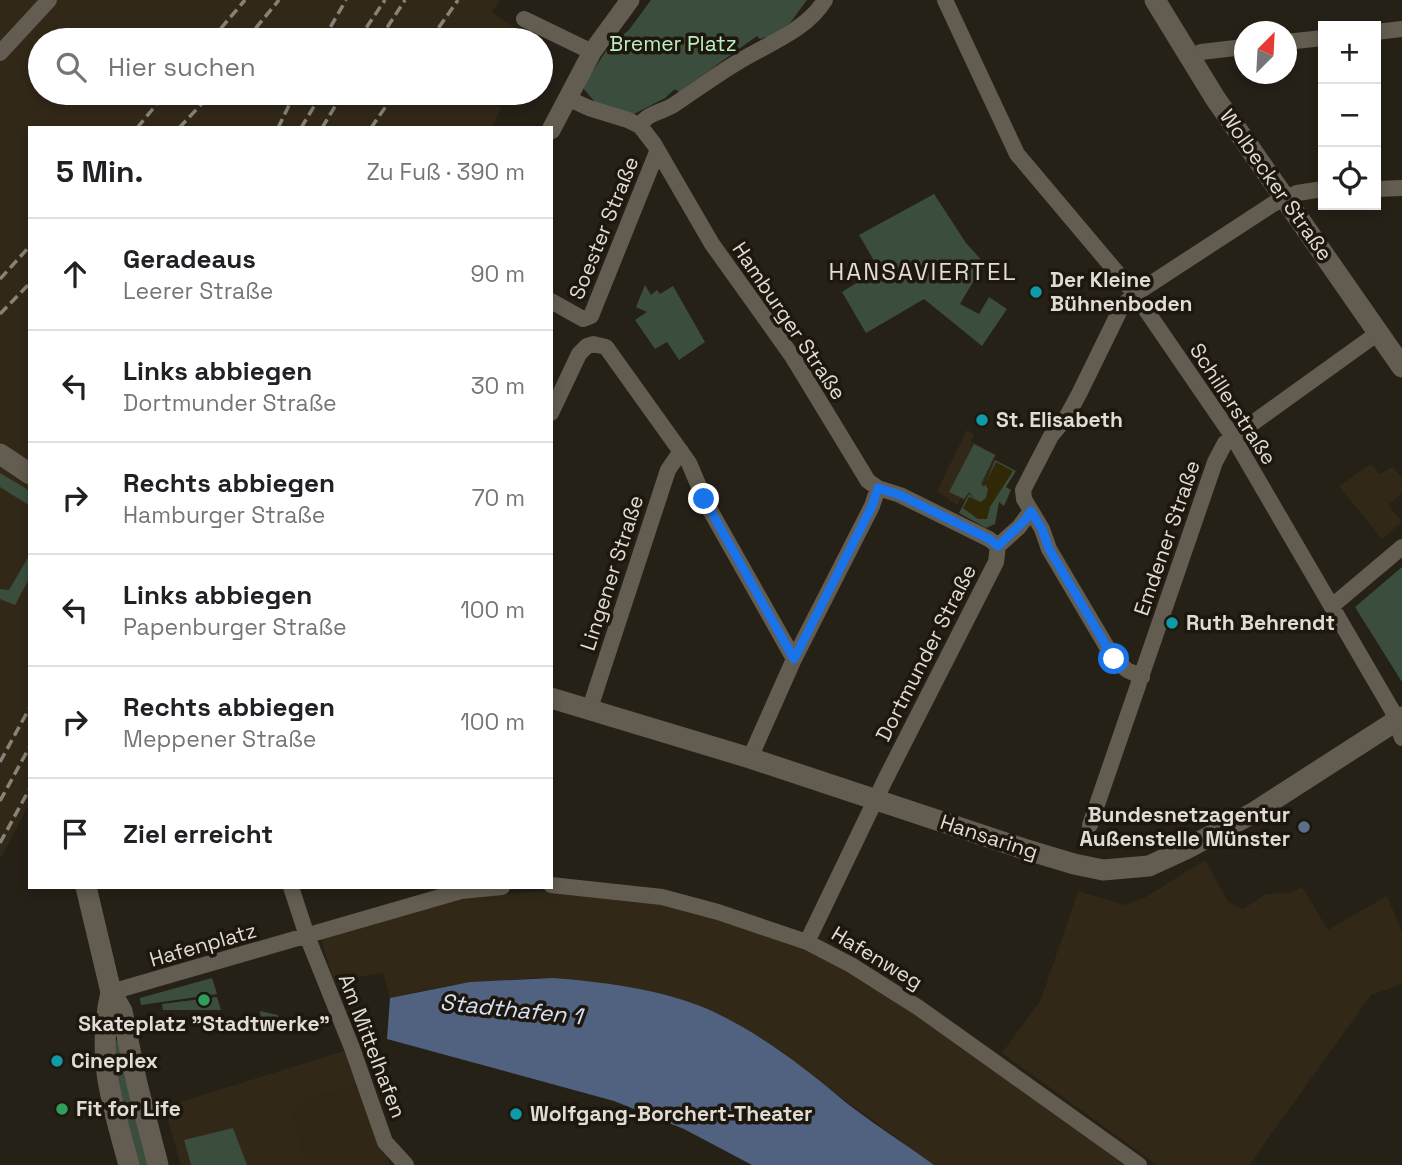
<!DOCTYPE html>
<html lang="de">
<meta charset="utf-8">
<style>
:root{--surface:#fff;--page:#f6f6f6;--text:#202124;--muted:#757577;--line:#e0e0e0}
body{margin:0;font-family:"Space Grotesk",sans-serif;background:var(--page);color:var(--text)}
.controls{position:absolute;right:21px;top:21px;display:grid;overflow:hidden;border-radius:0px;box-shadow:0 4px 10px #0003}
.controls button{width:63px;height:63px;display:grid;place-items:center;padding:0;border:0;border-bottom:2px solid var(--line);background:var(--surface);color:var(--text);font:35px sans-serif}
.compass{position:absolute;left:1234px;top:21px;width:63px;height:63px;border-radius:50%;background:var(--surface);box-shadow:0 4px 10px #0003;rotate:24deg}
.stop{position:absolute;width:21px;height:21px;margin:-16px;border:5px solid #1a73e8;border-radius:50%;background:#fff}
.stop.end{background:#1a73e8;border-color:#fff;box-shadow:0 2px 7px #0008}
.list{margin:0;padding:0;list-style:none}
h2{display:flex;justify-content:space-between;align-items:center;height:91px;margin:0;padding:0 28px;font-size:30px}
h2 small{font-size:23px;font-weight:400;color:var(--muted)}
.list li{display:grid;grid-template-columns:46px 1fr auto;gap:21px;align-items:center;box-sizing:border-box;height:112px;padding:0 28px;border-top:2px solid var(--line)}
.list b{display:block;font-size:26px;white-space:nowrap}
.list p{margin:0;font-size:23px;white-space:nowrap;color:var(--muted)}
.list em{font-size:23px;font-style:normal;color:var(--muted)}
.icon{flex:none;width:38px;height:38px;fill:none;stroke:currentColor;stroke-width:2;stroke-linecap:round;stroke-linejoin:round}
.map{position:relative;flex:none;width:1402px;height:1165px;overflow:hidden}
.search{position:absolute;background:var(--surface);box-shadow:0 4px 10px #0003;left:28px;top:28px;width:525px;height:77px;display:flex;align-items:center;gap:18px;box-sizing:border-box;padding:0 24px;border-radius:38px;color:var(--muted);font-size:26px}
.panel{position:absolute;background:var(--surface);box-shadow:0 4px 10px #0003;left:28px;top:126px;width:525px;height:763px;border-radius:0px}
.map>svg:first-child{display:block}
.built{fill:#312818}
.industrial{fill:#312717}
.green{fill:#3b4e3d}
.sand{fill:#302807}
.water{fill:#516180}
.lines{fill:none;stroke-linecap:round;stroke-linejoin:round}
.minor{stroke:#635c51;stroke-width:16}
.tertiary{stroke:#635c51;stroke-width:19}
.secondary{stroke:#635c51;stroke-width:21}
.rail{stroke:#87837b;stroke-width:3.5;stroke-dasharray:10 5;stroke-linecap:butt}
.route{stroke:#1a73e8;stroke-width:9}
.culture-dot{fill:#0f9aa8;stroke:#1d170e;stroke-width:2.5}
.service-dot{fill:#5c6f8a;stroke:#1d170e;stroke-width:2.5}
.leisure-dot{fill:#2e9e5b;stroke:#1d170e;stroke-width:2.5}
.labels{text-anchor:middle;stroke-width:7;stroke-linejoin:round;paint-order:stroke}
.park-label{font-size:21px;fill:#baefc0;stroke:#1d170e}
.street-label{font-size:21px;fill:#dfdcd5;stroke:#1d170e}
.poi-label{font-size:21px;font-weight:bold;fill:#dfdcd5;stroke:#1d170e;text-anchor:start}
.water-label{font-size:23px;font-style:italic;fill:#d5e1f7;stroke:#1d170e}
.quarter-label{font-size:24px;letter-spacing:2px;fill:#dfdcd5;stroke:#1d170e}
</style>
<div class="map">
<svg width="1402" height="1165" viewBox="0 0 1402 1165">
<rect width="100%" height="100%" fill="#262117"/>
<path class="built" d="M 0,0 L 500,0 L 492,12 L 521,32 L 516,40 L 40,40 L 40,93 L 483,93 L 481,98 L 501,108 L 492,128 L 30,128 L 30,803 L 0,859 Z
M 967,430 L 974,434 L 971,441 L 997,455 L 984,485 L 986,489 L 985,497 L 977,500 L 969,495 L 965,502 L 960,499 L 957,505 L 937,491 Z
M 1371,464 L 1380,474 L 1392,467 L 1402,477 L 1402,493 L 1388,505 L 1402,522 L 1382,539 L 1339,486 Z
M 1205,860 L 1228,902 L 1243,909 L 1266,894 L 1291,893 L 1302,887 L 1328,930 L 1387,896 L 1402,932 L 1402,984 L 1371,995 L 1249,1165 L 1157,1165 L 1002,1053 L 1041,1000 L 1078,891 L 1124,905 L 1146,897 Z
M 559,890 L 646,900 L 719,917 L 805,947 L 925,1020 L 1126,1165 L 934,1165 L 762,1040 L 720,1016 L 699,1006 L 665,996 L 616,985 L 536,978 L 451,985 L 390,998 L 383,973 L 334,981 L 320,936 L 464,897 Z
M 344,1051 L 356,1085 L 299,1103 L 293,1115 L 308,1165 L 181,1165 L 164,1107 Z"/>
<path class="industrial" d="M 356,1085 L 390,1165 L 308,1165 L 293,1115 L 294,1108 L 299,1103 Z"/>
<path class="green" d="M 651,0 L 807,0 L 790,23 L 767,39 L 765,37 L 760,39 L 757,36 L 679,92 L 675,89 L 665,98 L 632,115 L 595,102 L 582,87 L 610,45 L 629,30 Z
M 934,194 L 966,243 L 984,263 L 960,304 L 979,314 L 989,297 L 1007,309 L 982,346 L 924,299 L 866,333 L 842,292 L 879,269 L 859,235 Z
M 645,285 L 651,295 L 657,290 L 660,294 L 673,286 L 705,342 L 679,360 L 667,342 L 655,349 L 635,320 L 647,312 L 636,307 Z
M 974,444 L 995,455 L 981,484 L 984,487 L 995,460 L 1016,471 L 1006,487 L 1011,490 L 1004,506 L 999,502 L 995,524 L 986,528 L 959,513 L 969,494 L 975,499 L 969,492 L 964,499 L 949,492 Z
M 0,473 L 30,491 L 30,506 L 0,487 Z
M 30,554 L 30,577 L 15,605 L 0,599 L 0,589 L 9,590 Z
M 1402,567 L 1402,682 L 1355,607 Z
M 212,978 L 217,994 L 141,1005 L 140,998 Z
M 217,997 L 221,1010 L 163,1010 L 162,1004 Z
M 260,1011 L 278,1015 L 278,1031 L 262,1032 Z
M 122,1040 L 151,1165 L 138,1165 L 120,1096 L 113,1041 Z
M 233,1128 L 247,1165 L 191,1165 L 184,1140 Z"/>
<path class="sand" d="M 996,462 L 1013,471 L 990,507 L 987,519 L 978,519 L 963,508 L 969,497 L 981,502 L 986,498 L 988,489 L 985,484 Z"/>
<path class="water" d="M 553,978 C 602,982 653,988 700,1006 C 746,1024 801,1064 838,1096 C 868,1121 903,1142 934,1165 L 752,1165 L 684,1129 L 614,1101 L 387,1039 L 390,998 L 470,982 Z"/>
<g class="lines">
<path class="minor" d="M 945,0 L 1017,154 L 1135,294 L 1233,437 L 1392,710 L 1402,738
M 524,19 L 592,52
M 1376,32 L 1402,29
M 1286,42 L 1323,38
M 0,53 L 49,0
M 1189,56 L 1201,52 L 1244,47
M 567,98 L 589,108 L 628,120 L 640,126 L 654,144 L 712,244 L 792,356 L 868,481 L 878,488 L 900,495 L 989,539 L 998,546
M 640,126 C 647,112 662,113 675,104 C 696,90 716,75 738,62 C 767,44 806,31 825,0
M 1376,189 L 1402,188
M 551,301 L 583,319 L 591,316 L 657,152
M 551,413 L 579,354 L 587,346 L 593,344 L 606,347 L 689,463 L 706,503 L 794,659
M 1332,606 L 1402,547
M 1142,677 L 1127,670 L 1114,659 L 1049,549 L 1042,529 L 1024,499 L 1023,490 L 1051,436 L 1066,418 L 1079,394 L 1122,306 L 1135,294 L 1273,204 L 1297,193 L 1323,189
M 589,711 L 668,470 L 681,451
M 750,758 L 794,659 L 872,506 L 878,488
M 1090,825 L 1215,462 L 1225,443 L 1378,333
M 551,885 L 662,897 L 718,912 L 807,942 L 851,965 L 919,1008 L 1139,1165
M 291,887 L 307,936 L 352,1048 L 385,1142 L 406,1165
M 807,942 L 886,778 L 996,562 L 998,546 L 1019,527 L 1031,511
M 111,992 L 461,891 L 502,887"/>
<path class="tertiary" d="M 551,130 L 592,52 L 630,0"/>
<path class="secondary" d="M 1155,0 L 1215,98 L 1402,367
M 0,454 L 30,474
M 551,698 L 750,758 L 1024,849 L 1074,864 L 1103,870 L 1149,866 L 1186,849 L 1253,813 L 1402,717
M 86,887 L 111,992 L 122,1011 L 137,1084 L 158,1165
M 111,992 C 96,1058 112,1103 129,1165"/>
<path class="rail" d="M 211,40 L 245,0
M 246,40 L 279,0
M 323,40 L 346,0
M 358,40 L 385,0
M 379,40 L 405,0
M 430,40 L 458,0
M 137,128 L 166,93
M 179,128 L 212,93
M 278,128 L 295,93
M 301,128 L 322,93
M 322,128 L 343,93
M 371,128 L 395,93
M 0,279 L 30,246
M 0,314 L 30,283
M 0,762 L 30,707
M 0,801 L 30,746
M 0,843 L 30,788"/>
</g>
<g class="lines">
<path class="route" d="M 704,499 L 794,659 L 872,506 L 878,488 L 900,495 L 989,539 L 998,546 L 1026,519 L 1031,511 L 1042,529 L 1049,549 L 1114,659"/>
</g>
<g class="culture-dot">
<circle cx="1036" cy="292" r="7"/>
<circle cx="982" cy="420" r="7"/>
<circle cx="1172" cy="623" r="7"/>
<circle cx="57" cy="1061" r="7"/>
<circle cx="516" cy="1114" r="7"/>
</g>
<circle class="service-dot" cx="1304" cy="827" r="7"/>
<g class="leisure-dot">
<circle cx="204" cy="1000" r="7"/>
<circle cx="62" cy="1109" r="7"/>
</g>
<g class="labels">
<g class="park-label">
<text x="673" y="51">Bremer Platz</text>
</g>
<g class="street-label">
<text transform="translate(1276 185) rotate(55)" y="7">Wolbecker Straße</text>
<text transform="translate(604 228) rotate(-68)" y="7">Soester Straße</text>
<text transform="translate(789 321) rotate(56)" y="7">Hamburger Straße</text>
<text transform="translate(1233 404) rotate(57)" y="7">Schillerstraße</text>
<text transform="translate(1167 538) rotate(-71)" y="7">Emdener Straße</text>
<text transform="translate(612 573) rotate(-72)" y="7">Lingener Straße</text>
<text transform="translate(926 653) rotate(-63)" y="7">Dortmunder Straße</text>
<text transform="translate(989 837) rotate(18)" y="7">Hansaring</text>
<text transform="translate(203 945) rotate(-16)" y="7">Hafenplatz</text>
<text transform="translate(877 958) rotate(31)" y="7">Hafenweg</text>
<text transform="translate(372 1046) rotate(69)" y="7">Am Mittelhafen</text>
</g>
<g class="poi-label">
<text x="1050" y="287">Der Kleine<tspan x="1050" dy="24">Bühnenboden</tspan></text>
<text x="996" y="427">St. Elisabeth</text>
<text x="1186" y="630">Ruth Behrendt</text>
<text x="1290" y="822" text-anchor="end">Bundesnetzagentur<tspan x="1290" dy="24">Außenstelle Münster</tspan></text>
<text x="204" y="1031" text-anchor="middle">Skateplatz "Stadtwerke"</text>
<text x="71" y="1068">Cineplex</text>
<text x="76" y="1116">Fit for Life</text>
<text x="530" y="1121">Wolfgang-Borchert-Theater</text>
</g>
<g class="water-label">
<text transform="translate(511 1009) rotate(6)" y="8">Stadthafen 1</text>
</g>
<g class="quarter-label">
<text x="923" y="280">HANSAVIERTEL</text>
</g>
</g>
</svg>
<div class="controls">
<button>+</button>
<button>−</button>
<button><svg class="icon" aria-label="locate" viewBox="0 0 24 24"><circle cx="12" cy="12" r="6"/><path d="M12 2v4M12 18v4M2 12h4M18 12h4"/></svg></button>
</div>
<svg class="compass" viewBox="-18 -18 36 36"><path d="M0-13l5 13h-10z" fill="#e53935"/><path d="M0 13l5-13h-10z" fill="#757577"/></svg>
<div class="stop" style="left:1114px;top:659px"></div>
<div class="stop end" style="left:704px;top:499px"></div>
<div class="search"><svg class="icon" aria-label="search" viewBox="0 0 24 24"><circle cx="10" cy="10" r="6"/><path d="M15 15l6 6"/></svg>Hier suchen</div>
<section class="panel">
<h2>5 Min.<small>Zu Fuß · 390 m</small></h2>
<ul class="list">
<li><svg class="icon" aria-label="ahead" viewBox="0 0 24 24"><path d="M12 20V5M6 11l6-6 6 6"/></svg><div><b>Geradeaus</b><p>Leerer Straße</p></div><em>90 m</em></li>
<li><svg class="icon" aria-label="left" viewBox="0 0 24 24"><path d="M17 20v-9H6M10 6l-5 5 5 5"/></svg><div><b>Links abbiegen</b><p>Dortmunder Straße</p></div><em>30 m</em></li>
<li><svg class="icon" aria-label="right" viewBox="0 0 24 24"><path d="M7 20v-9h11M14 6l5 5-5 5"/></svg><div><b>Rechts abbiegen</b><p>Hamburger Straße</p></div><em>70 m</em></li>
<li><svg class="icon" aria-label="left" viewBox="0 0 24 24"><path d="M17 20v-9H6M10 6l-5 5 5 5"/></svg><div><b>Links abbiegen</b><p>Papenburger Straße</p></div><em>100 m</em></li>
<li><svg class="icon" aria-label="right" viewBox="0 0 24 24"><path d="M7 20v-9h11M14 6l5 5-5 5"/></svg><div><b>Rechts abbiegen</b><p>Meppener Straße</p></div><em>100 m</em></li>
<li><svg class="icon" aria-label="arrive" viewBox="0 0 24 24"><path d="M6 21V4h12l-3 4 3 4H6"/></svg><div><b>Ziel erreicht</b></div></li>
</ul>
</section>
</div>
